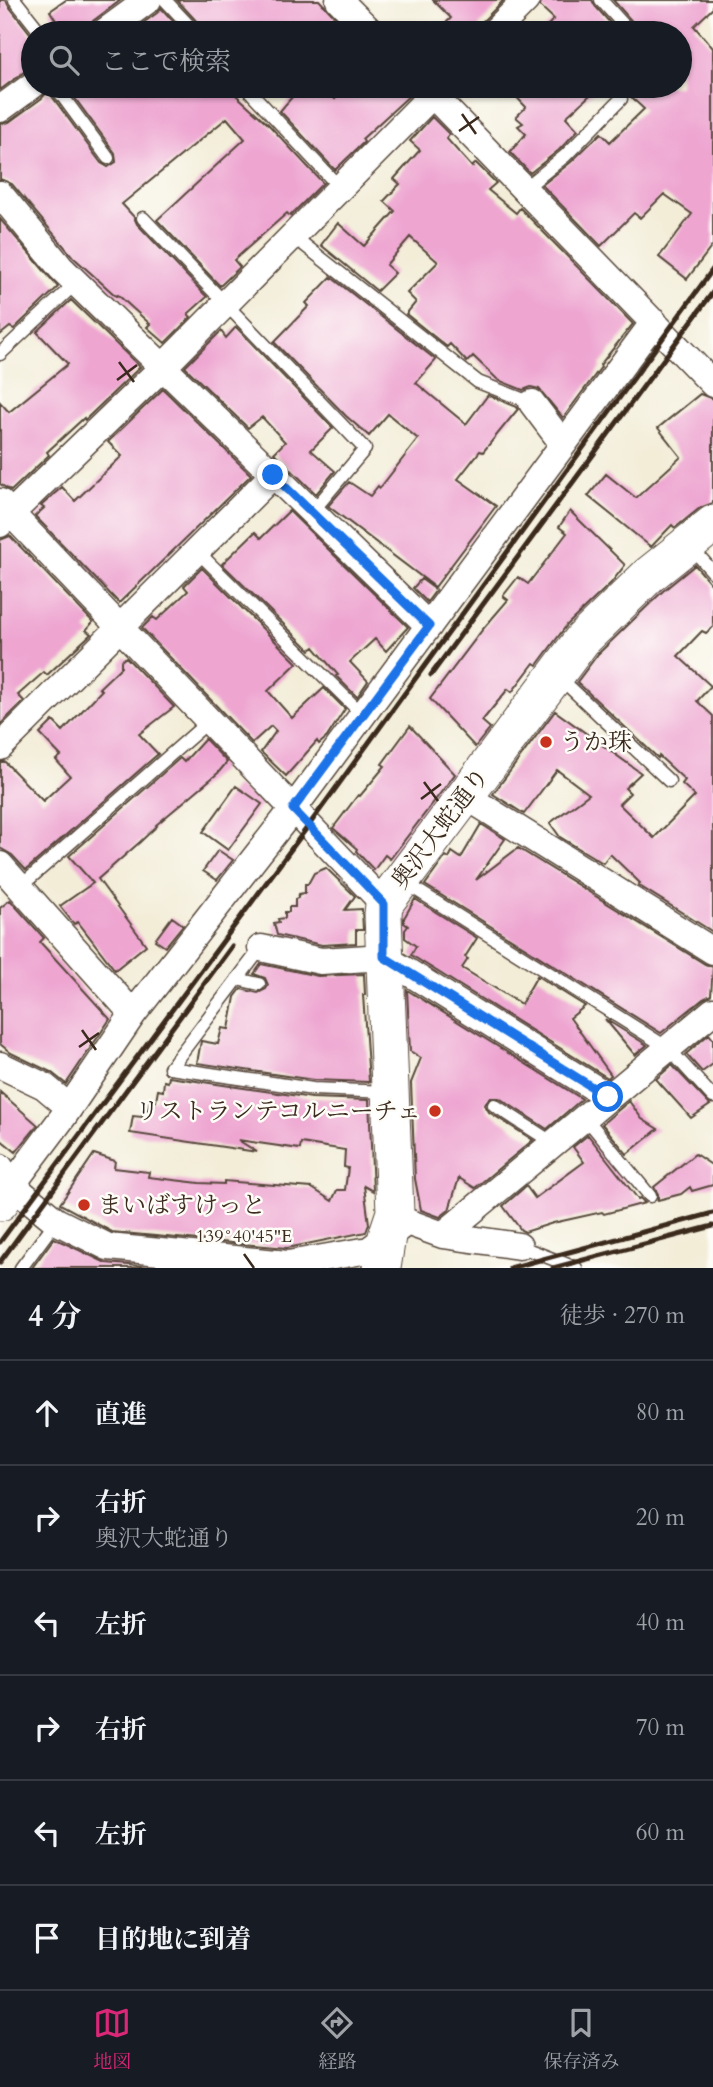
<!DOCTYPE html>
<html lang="ja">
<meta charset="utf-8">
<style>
:root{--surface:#171b24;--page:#20242c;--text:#f1f3f6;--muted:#9ea1a6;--line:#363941;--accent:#db2777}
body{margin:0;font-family:Cardo,"Noto Serif JP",serif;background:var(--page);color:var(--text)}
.stop{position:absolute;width:21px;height:21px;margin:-16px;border:5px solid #1a73e8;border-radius:50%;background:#fff}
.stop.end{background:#1a73e8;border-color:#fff;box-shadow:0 2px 7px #0008}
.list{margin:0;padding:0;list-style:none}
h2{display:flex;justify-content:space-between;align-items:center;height:91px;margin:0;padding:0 28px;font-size:30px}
h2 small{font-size:23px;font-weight:400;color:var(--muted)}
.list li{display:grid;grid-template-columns:46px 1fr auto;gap:21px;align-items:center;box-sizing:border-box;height:105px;padding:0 28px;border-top:2px solid var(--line)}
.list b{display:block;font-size:26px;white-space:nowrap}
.list p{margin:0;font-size:23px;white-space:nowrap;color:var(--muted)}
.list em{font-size:23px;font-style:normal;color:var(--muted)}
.icon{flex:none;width:38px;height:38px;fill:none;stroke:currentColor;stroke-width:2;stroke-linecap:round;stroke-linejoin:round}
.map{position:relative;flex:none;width:713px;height:1268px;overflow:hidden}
.search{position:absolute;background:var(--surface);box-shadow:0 2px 5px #0004;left:21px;right:21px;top:21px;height:77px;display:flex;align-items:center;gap:18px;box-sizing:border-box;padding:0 24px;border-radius:38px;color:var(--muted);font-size:26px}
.sheet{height:721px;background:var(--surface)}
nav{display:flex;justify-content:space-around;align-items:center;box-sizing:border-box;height:98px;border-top:2px solid var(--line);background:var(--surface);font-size:19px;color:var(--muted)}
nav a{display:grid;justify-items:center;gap:4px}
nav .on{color:var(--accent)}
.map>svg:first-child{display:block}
.building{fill:#eea6d1}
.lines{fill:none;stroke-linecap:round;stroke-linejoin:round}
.lane-casing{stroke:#57473a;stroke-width:15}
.street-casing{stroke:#57473a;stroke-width:29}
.secondary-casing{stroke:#57473a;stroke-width:39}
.lane{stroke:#fff;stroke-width:12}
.street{stroke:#fff;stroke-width:26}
.secondary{stroke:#fff;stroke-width:37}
.rail{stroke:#3b2a1e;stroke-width:5}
.route{stroke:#1a73e8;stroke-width:9}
.ticks{fill:none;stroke:#3b2a1e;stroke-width:2.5}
.poi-dot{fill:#c8321e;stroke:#fdfcf7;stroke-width:2.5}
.labels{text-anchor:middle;stroke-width:5;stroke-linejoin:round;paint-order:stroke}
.poi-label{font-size:24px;fill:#3b2a1e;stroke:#fdfcf7;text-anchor:start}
.street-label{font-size:24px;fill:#3b2a1e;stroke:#fdfcf7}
.ticks-label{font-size:18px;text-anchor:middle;fill:#3b2a1e;stroke:#fdfcf7;stroke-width:5;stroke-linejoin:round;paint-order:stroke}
</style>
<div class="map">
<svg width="713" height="1268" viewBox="0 0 713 1268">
<rect width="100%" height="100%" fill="#fdfcf7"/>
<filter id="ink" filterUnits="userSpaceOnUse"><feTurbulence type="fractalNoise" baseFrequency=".0143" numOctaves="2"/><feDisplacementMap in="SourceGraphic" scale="14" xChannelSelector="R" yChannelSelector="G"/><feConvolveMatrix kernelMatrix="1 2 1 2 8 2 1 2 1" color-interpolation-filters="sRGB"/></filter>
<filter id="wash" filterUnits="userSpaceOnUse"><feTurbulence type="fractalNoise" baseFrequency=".00686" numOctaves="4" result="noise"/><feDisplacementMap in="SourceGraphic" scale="28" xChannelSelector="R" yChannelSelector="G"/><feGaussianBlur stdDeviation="1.57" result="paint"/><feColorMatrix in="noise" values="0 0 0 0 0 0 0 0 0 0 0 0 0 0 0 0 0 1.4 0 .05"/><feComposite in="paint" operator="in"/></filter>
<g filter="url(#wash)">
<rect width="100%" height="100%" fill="#f3edd8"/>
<g id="blocks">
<path class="building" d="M 0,0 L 6,0 L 8,5 L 33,37 L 33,70 L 24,72 L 0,90 Z
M 66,0 L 121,0 L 93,21 L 87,33 L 64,33 L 50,11 Z
M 177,0 L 319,0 L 350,33 L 205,33 L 202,27 Z
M 433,0 L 504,0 L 482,22 L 475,33 L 436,33 L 451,18 Z
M 541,0 L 592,0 L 595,6 L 619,33 L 540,33 L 554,19 L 540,6 Z
M 613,0 L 713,0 L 713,8 L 694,26 L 713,48 L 713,245 L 687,279 L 659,257 L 692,214 L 664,194 L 640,218 L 634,213 L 601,246 L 542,185 L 571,162 L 601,133 L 610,142 L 644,109 L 619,86 L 680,86 L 680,33 L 640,33 L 637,27 Z
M 161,8 L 184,33 L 129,33 L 157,13 Z
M 66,86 L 226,86 L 268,124 L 323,183 L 290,216 L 287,213 L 234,260 L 240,267 L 220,286 L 157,220 L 245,139 L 227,118 L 122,204 L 134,217 L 137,224 L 207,297 L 188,314 L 191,317 L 165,343 L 147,327 L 150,324 L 118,295 L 116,296 L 73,257 L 12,184 L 0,179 L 0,124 L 9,122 L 42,98 L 48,91 L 101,163 L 108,167 L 116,162 L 115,153 Z
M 279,86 L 321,86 L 335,99 L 347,86 L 376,86 L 385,94 L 394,86 L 409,86 L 411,94 L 362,139 L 364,142 L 335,170 L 280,111 L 292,97 Z
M 506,86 L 600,86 L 566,117 L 578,130 L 559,150 L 530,173 L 510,152 L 526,134 L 518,126 L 523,123 L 516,117 L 526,107 Z
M 432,117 L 449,134 L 446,138 L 472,167 L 476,163 L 496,183 L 488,190 L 516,213 L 520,208 L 633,324 L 600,365 L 601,367 L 563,418 L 539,389 L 531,387 L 523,390 L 498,380 L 473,356 L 467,362 L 450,344 L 447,347 L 406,314 L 416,302 L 407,293 L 438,262 L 410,237 L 386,265 L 395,273 L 377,291 L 321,245 L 338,223 L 364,246 L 395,211 L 384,201 L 400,184 L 394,179 L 420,150 L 410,141 Z
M 0,219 L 58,287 L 14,329 L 10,327 L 0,335 Z
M 331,277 L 436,360 L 416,383 L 466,424 L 488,395 L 517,407 L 518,409 L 483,452 L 480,451 L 458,479 L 496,506 L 435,587 L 328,506 L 349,482 L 370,496 L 378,486 L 380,488 L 418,439 L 388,414 L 369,436 L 346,416 L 274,342 L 309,306 L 306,303 Z
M 71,300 L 140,367 L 85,420 L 84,418 L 47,452 L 49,455 L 11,491 L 0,484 L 0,402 L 9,412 L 68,364 L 37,332 Z
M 236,327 L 333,428 L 311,450 L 335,471 L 316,494 L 274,453 L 285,442 L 262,417 L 248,428 L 185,367 L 221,331 L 226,338 Z
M 163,389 L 251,475 L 119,603 L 35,516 L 44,508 L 41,506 L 62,487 L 75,501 L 122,456 L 108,442 Z
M 700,394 L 713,399 L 713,503 L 700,508 L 675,528 L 672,525 L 651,547 L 588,496 L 606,474 L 636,498 L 681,457 L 658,428 Z
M 289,511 L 408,627 L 386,651 L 375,639 L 350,662 L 368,681 L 357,697 L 336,676 L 338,675 L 314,647 L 310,650 L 222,564 L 255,532 L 261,538 Z
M 570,511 L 625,565 L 611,583 L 567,625 L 537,665 L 534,663 L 512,692 L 508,689 L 482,721 L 490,728 L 475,747 L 430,699 L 483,629 L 508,600 L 503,596 L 518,577 L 528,584 L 567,533 L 559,527 Z
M 10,536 L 93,622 L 86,630 L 91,634 L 47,675 L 44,672 L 18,695 L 24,701 L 0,725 L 0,540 Z
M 695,565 L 713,586 L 713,627 L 706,633 L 702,631 L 678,656 L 711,686 L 697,701 L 713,716 L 713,932 L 638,885 L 640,883 L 610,854 L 603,863 L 560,837 L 550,823 L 589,794 L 557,770 L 524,814 L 493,794 L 555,711 L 641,773 L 625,788 L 630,793 L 619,804 L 654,838 L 695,796 L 682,784 L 685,780 L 659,756 L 658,758 L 577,682 L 598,654 L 663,591 Z
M 202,568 L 297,663 L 268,691 L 292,718 L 324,688 L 345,709 L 327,737 L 319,744 L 317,741 L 286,776 L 261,752 L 276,731 L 271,726 L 252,743 L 142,628 L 153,617 L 157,620 L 188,591 L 184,586 Z
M 421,579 L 436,590 L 427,602 L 413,588 Z
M 126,657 L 174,707 L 139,734 L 158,754 L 26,870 L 12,855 L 0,848 L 0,762 L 5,762 L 43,801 L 70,776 L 56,760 L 61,756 L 40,734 L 53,721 L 63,731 L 102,690 L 99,688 L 121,667 L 121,661 Z
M 410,726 L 455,774 L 390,859 L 385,855 L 374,870 L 356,851 L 357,849 L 333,828 L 358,795 L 360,796 L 385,766 L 382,764 Z
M 205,739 L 227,762 L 218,773 L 156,825 L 157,826 L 140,842 L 98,879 L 146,945 L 115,970 L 78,922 L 74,924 L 60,906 L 93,883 L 69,856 L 180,758 L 184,762 Z
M 236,786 L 262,804 L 228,850 L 203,832 Z
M 481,824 L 505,839 L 476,880 L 518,848 L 705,964 L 713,967 L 711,995 L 703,999 L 661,1033 L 425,885 L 446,856 L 449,858 L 452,852 L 461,858 Z
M 218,850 L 233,860 L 217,880 L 203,871 Z
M 326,868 L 355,896 L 345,910 L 362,909 L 363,930 L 356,930 L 356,943 L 322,945 L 277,935 L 274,923 L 279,922 L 278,919 L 285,918 L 285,912 L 289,912 L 289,907 L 295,907 L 295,899 L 298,898 L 299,894 L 305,893 L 305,884 L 308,884 L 314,873 Z
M 415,899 L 477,938 L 465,957 L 468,959 L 462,968 L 521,1004 L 537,976 L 585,1006 L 570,1018 L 611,1075 L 608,1078 L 411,955 L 416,946 L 405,938 L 405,930 L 408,926 L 404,923 L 404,918 Z
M 10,900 L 44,938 L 40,942 L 110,1019 L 66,1084 L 51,1072 L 11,1053 L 0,1044 L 0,908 Z
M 172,917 L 183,925 L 165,947 L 155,940 Z
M 261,964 L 318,976 L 364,974 L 365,995 L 363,995 L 369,1082 L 314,1080 L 197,1063 L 201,1041 L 218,1044 L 222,1028 L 229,1029 L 235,997 L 241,989 L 258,993 L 266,989 L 268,985 L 265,978 L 254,974 Z
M 407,990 L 582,1099 L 547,1129 L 499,1098 L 489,1098 L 485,1105 L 489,1112 L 533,1140 L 475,1188 L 459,1178 L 449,1210 L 440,1217 L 421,1210 L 415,1179 L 411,1083 L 421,1058 L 410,1051 Z
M 605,1019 L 647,1045 L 635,1055 Z
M 709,1034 L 713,1039 L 713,1064 L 702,1072 L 686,1054 Z
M 672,1065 L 710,1105 L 691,1118 L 656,1079 Z
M 169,1077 L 312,1098 L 369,1100 L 373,1191 L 364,1186 L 369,1224 L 366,1232 L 287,1248 L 112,1232 L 60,1204 L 94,1154 L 115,1161 L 114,1168 L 149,1172 L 148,1177 L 199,1183 L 224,1184 L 224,1181 L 312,1188 L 332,1201 L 337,1190 L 345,1190 L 348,1168 L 344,1167 L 345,1150 L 301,1143 L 300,1149 L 238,1140 L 257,1152 L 130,1133 L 133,1116 L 142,1117 L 143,1110 L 148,1110 L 150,1100 L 156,1101 L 158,1090 L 163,1091 L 164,1081 L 168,1082 Z
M 0,1092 L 38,1125 L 16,1152 L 0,1139 Z
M 629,1101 L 642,1119 L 658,1129 L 627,1154 L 602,1124 Z
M 588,1135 L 638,1199 L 640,1198 L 645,1203 L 604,1214 L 602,1212 L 553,1223 L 525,1232 L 521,1230 L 503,1206 L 526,1186 L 535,1198 L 584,1162 L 573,1147 Z
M 695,1154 L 713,1166 L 713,1185 L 692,1191 L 690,1187 L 681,1194 L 658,1200 L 658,1194 L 654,1187 Z
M 54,1238 L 106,1263 L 163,1268 L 32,1268 Z"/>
</g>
</g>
<g filter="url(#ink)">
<use href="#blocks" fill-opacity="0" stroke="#57473a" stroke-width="2"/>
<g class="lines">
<g class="lane-casing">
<path id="lane" d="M 15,0 L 41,33
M 165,0 L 196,33
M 601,0 L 631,33
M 55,86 L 108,158
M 245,86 L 341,189
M 524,189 L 565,156 L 621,99
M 143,218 L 365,449 L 312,512
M 293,236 L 478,382 L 532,403
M 0,354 L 76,283
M 690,546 L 713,572
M 197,551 L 363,715
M 559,677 L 669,781
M 404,882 L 668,1048 L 713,1097
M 16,883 L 29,879 L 209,721
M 261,948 L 170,1068 L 313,1089 L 388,1092
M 237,979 L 259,984
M 494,1105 L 553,1143
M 585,1117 L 650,1196
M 519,1246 L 576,1268
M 21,1268 L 56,1221"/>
</g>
<g class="street-casing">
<path id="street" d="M 339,0 L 372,33
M 103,33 L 148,0
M 493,33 L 526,0
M 424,86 L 713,384
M 0,109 L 33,85
M 0,194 L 61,268 L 429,626
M 532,403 L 563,444
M 0,502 L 384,904
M 0,524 L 163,367 L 441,86
M 0,747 L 273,475
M 464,795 L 713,951
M 0,865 L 133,1014
M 261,948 L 321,961 L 384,957 L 609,1097
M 0,1065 L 44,1086 L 69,1107
M 0,1167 L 12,1185 L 56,1221 L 108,1247 L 288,1264 L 369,1250 L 407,1222 L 443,1235 L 519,1246
M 12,1185 L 63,1117 L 133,1014 L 293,809 L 654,322
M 443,1235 L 713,1011"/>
</g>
<g class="secondary-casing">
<path id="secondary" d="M 0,1202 L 12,1185
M 382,1268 L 387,1236 L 395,1212 L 383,915 L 384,904 L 582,640 L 649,575 L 713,524"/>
</g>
<use href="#lane" class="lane"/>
<use href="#street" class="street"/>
<use href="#secondary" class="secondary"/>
<path class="rail" d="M 431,675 L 713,292
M 0,1242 L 309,825 L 713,269
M 0,1262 L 232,946
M 510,1268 L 713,1213
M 553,1268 L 713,1226"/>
</g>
</g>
<g class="lines" filter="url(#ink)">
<path class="route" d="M 273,475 L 429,626 L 293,809 L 384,904 L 384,957 L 608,1097"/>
</g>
<path class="ticks" d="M 462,114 L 476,134M 459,131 L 479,117M 119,362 L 134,382M 117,380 L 137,365M 424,782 L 438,801M 421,799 L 441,784M 82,1030 L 96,1050M 79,1047 L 99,1033M 244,1254 L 254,1268"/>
<g class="poi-dot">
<circle cx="546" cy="742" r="7"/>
<circle cx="435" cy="1111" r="7"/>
<circle cx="84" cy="1205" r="7"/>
</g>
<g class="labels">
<g class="poi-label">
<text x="560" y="750">うか珠</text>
<text x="421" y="1119" text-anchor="end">リストランテコルニーチェ</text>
<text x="98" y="1213">まいばすけっと</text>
</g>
<g class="street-label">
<text transform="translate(440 828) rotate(-53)" y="8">奥沢大蛇通り</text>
</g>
</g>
<g class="ticks-label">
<text x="244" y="1242">139°40'45"E</text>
</g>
</svg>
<div class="stop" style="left:608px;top:1097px"></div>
<div class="stop end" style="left:273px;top:475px"></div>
<div class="search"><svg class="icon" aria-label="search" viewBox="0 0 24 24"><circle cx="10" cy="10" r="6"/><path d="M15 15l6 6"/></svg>ここで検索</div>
</div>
<section class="sheet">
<h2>4 分<small>徒歩 · 270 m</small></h2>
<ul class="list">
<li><svg class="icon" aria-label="ahead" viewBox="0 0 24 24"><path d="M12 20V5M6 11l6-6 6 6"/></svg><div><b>直進</b></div><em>80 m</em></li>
<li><svg class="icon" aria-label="right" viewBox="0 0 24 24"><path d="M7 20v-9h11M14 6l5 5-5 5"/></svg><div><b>右折</b><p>奥沢大蛇通り</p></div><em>20 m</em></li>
<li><svg class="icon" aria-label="left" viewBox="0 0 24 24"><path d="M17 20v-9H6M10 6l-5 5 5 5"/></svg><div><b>左折</b></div><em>40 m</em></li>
<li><svg class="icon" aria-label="right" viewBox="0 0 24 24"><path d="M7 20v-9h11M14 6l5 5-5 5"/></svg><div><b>右折</b></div><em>70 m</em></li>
<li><svg class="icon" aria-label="left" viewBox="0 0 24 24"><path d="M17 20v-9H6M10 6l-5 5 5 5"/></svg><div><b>左折</b></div><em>60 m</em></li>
<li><svg class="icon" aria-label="arrive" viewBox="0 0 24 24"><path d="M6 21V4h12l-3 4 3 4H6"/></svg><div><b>目的地に到着</b></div></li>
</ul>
</section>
<nav>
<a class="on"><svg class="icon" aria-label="map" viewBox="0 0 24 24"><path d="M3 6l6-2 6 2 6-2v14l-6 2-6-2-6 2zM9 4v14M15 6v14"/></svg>地図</a>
<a><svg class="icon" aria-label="directions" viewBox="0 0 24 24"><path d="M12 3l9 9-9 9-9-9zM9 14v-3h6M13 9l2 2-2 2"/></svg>経路</a>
<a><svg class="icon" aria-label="saved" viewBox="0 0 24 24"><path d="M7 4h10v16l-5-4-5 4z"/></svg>保存済み</a>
</nav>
